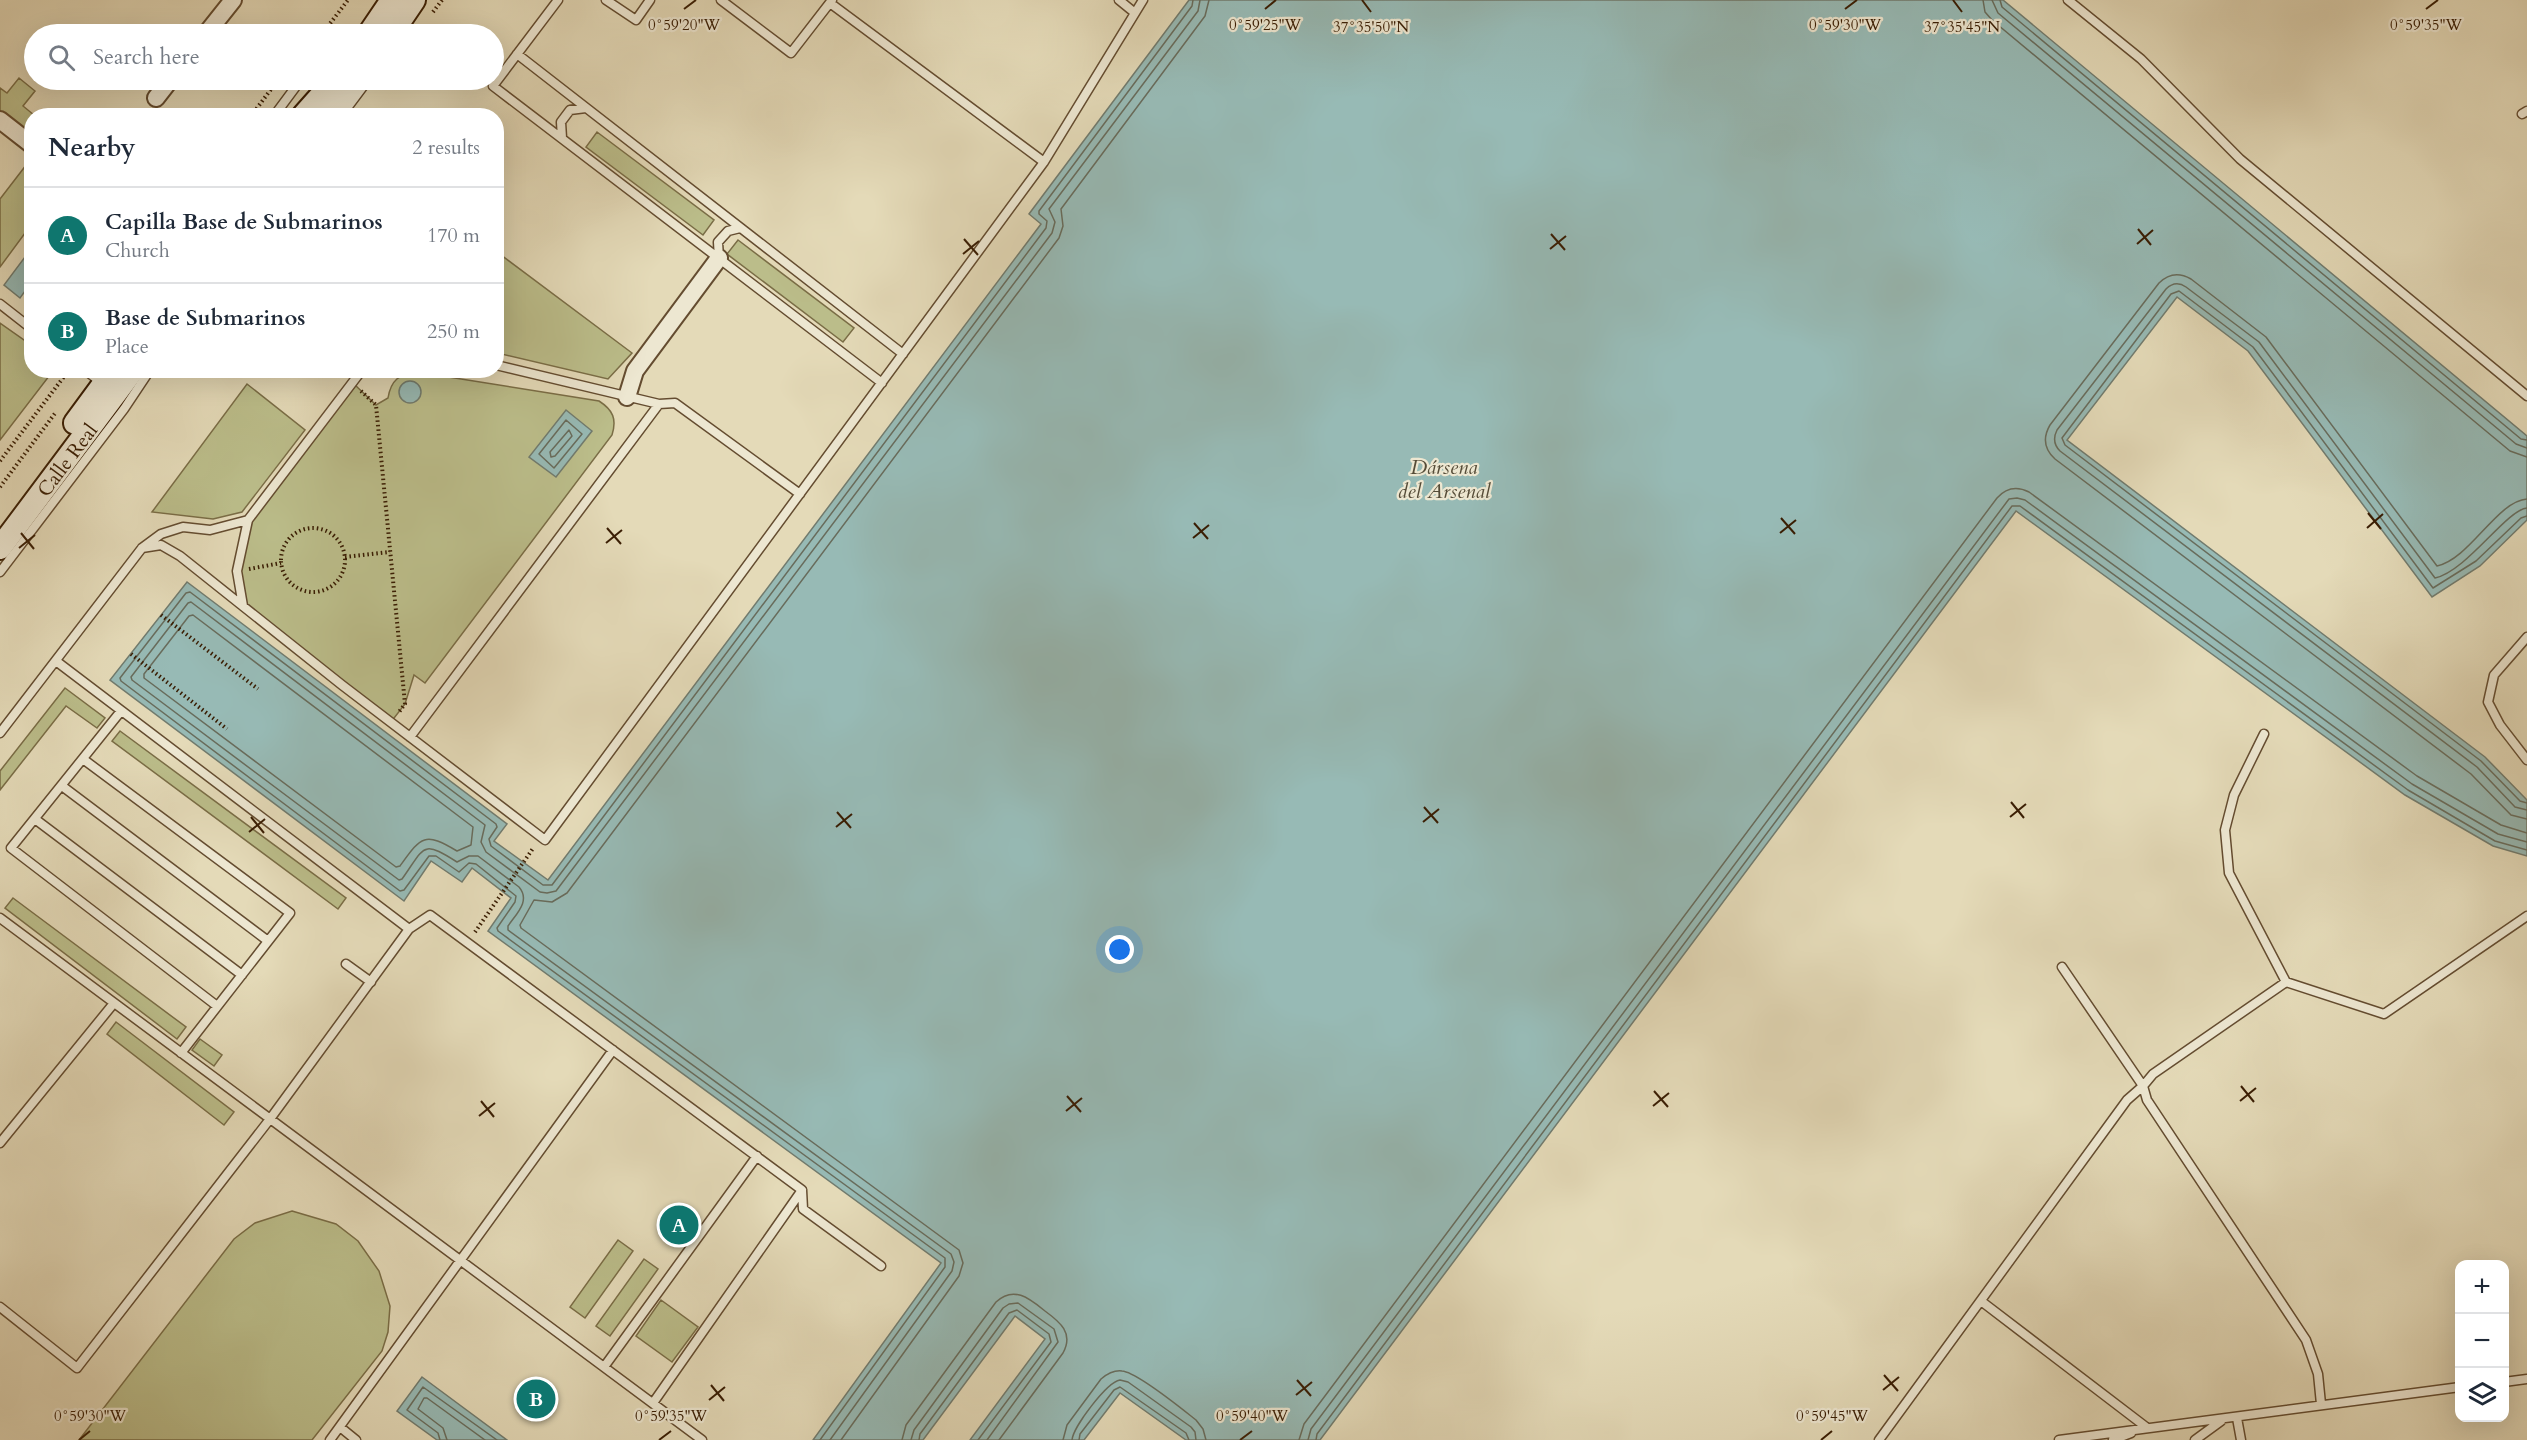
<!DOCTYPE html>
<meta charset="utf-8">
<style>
:root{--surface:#fff;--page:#f2f2f3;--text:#1f2937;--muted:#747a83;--line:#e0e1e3;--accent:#0f766e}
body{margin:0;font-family:Cardo,serif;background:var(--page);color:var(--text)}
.controls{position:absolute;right:18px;bottom:18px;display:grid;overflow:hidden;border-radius:12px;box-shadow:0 6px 24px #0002}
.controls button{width:54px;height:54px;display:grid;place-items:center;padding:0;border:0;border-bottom:2px solid var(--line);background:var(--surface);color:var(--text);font:30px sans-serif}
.you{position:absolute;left:1120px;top:950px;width:21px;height:21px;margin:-15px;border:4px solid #fff;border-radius:50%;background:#1a73e8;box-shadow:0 0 0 9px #1a73e833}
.badge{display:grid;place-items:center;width:39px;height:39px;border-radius:50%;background:var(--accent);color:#fff;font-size:20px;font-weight:700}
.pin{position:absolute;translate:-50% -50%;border:3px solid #fff;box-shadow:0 2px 6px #0006}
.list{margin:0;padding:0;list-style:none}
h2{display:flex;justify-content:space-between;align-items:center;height:78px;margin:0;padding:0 24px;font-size:26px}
h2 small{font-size:20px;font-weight:400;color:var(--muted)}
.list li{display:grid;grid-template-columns:39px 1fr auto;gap:18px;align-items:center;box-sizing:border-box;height:96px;padding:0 24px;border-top:2px solid var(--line)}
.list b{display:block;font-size:22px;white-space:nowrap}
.list p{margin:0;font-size:20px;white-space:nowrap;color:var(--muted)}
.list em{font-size:20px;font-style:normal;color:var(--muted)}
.icon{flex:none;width:33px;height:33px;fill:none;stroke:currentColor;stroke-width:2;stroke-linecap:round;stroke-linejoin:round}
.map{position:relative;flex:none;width:2527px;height:1440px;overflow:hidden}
.search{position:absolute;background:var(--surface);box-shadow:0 6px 24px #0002;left:24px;top:24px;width:480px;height:66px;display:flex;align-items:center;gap:15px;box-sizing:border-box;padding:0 21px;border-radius:33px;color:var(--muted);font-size:22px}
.panel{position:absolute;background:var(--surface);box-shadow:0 6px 24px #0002;left:24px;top:108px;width:480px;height:270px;border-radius:24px}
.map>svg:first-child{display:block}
.green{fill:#bbbd8a;stroke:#7a6d46;stroke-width:1.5}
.water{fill:#97bab5;stroke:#717b6e;stroke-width:1.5}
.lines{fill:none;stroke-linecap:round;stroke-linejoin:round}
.shore{stroke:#686c5c;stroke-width:1.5}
.lane-casing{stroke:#644c30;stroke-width:11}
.street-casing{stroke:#644c30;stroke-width:20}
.secondary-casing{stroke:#391d03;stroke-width:26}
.path{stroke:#391d03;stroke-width:4;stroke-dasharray:1.5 3;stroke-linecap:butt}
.lane{stroke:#ede7d1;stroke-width:8}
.street{stroke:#ede7d1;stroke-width:16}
.secondary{stroke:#ede7d1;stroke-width:22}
.ticks{fill:none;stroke:#391d03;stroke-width:2}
.labels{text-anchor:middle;stroke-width:4.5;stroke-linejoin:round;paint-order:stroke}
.street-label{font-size:20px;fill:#391d03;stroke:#ede7d1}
.water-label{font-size:21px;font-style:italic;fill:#554c38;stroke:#ede7d1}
.ticks-label{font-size:15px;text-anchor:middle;fill:#391d03;stroke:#ede7d1;stroke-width:4.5;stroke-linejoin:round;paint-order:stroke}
</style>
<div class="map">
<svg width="2527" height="1440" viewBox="0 0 2527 1440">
<rect width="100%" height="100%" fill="#e4dab8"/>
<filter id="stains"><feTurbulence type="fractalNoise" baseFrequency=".00333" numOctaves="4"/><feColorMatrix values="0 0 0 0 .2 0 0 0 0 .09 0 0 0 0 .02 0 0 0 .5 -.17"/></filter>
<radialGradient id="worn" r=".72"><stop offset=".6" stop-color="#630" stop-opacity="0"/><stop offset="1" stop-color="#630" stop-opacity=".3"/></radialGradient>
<path class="green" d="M 19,78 L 35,91 L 23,106 L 34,115 L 32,116 L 31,134 L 0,115 L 0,88 L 7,93 Z
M 597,132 L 714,220 L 703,235 L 586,147 Z
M 30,160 L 31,225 L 0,267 L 0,199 Z
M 738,240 L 854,328 L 843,342 L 727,254 Z
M 496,252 L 497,252 L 632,353 L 608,379 L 497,353 Z
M 0,323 L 31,345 L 32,370 L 53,371 L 0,440 Z
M 417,372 L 599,401 C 613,410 617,419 612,435 L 425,683 L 414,675 L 405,704 L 391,722 L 243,606 L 237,571 L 248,520 L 353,383 L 376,405 L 388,398 C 391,380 399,374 417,372 Z
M 247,384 L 305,430 L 242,512 L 213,519 L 152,512 Z
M 65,688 L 105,718 L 97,728 L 66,706 L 0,790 L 0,771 Z
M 120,731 L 346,898 L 338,909 L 112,741 Z
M 13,898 L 186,1027 L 177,1039 L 5,908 Z
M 116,1022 L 234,1112 L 224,1125 L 107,1034 Z
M 200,1039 L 222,1055 L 214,1066 L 192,1050 Z
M 292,1211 L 336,1224 L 358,1241 L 379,1271 L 390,1306 L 388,1332 L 382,1351 L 312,1440 L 79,1440 L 234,1239 L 255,1223 Z
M 618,1240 L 633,1251 L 585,1318 L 570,1307 Z
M 644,1259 L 658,1269 L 610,1336 L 596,1326 Z
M 661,1300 L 698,1327 L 672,1362 L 636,1336 Z"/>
<path class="water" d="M 1189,0 L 2003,0 L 2527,436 L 2527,520 L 2480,566 L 2432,597 L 2248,351 L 2177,297 L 2067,440 L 2485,757 L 2527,800 L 2527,856 L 2493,846 L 2405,795 L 2016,511 L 1320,1440 L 1186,1440 L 1120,1393 L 1084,1440 L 970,1440 L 1045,1339 L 1015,1316 L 923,1440 L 813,1440 L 941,1263 L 488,931 L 511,898 L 472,868 L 462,882 L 431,861 L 404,901 L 110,680 L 187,582 L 507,824 L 494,841 L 548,880 L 1041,224 L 1029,214 Z
M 31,249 L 31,283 L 20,298 L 4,285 Z
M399 392a11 11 0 1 1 22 0a11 11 0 1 1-22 0Z
M 566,410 L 592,431 L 556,477 L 529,457 Z
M 422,1377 L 507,1440 L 437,1440 L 397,1411 Z"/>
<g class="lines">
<path class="shore" d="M 1983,0 L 1985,12 L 1992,20 L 2510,451 L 2527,457
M 1992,0 L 1998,13 L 2516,444 L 2527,448
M 2000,0 L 2002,7 L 2521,439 L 2527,440
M 566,420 L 582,434 L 554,468 L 539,454 Z
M 569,430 L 572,436 L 555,456 L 551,457 L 550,452 Z
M 2527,499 C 2497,501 2470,559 2437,566 L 2266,337 L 2191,279 C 2179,272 2168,274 2159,283 L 2050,425 C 2043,437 2044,449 2055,459 L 2471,774 L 2511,815 L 2527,819
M 2527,508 C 2506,510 2467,571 2435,578 L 2259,342 L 2186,287 C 2179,282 2172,283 2166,289 L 2057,430 C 2053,438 2054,445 2060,451 L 2477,767 L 2515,807 L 2527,810
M 2527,516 L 2521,518 L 2476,561 L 2433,588 L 2253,347 L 2179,291 L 2171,294 L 2062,438 L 2065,445 L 2481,761 L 2520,801 L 2527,803
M 193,615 L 473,827 L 471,845 L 457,851 C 424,831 421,837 400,866 L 396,867 L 144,678 L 144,674 L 189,616 Z
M 440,1440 L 438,1433 L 407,1410 L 423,1387 L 497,1440
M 447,1440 L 443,1428 L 418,1409 L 424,1398 L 427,1398 L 485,1440
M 820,1440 L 945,1267 L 945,1258 L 498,931 L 497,928 L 515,902 L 516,896 L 476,864 L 469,863 L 459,872 L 436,856 L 429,856 L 404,890 L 400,891 L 121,681 L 120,678 L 186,593 L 190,592 L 496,824 L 497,827 L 489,839 L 491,846 L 543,885 L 552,885 L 1046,228 L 1047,221 L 1039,214 L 1039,211 L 1192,6 L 1193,0
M 830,1440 L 952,1271 L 954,1262 L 951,1254 L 508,930 L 508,926 C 516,914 531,901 519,887 L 478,856 L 469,856 L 457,862 C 421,839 425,847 402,879 L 399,880 L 132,680 L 131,677 L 188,603 L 191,602 L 485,825 L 481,842 L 486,852 L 540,892 L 547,893 L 556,891 L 1052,233 L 1055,222 L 1049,209 L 1198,11 L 1200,0
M 841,1440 L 959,1276 L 963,1263 L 959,1250 L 521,928 L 520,925 L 534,900 L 552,902 L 567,893 L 1059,238 L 1063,226 L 1061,209 L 1205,16 L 1209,0
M 902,1440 L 906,1425 L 996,1302 C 1014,1285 1030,1299 1045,1311 C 1060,1322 1074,1333 1063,1353 L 999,1440
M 911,1440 L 914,1430 L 1003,1308 L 1009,1304 L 1018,1303 L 1054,1329 L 1058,1342 L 987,1440
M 919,1440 L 920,1434 L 1009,1313 L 1017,1310 L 1049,1334 L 1051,1342 L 978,1440
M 1063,1440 L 1067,1425 L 1101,1379 C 1107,1374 1114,1370 1122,1371 C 1137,1372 1182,1409 1196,1420 L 1203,1429 L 1206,1440
M 1072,1440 C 1073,1427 1107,1382 1120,1380 L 1128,1382 L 1191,1427 L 1195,1432 L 1196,1440
M 1079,1440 L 1080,1434 L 1114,1390 L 1120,1387 L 1186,1433 L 1189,1440
M 1299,1440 L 1304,1424 L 1997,498 C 2006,488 2017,486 2029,492 L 2417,776 L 2501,825 L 2527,833
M 1308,1440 L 1311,1429 L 2009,499 L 2017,498 L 2025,500 L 2412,784 L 2498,834 L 2527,842
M 1316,1440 L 1317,1434 L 2012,506 L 2020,506 L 2408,790 L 2495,841 L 2527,850"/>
<g class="lane-casing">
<path id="lane" d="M 558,0 L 493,86 L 882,383
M 606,0 L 636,20 L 650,0
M 721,0 L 791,53 L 832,0
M 1119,0 L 1135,13
M 2068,0 L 2141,59 L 2240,159 L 2527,396
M 830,3 L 1044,162
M 517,54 L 903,354
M 2522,114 L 2527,111
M 274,116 L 297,85 L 317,80
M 341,116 L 368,80
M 562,138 L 561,122 L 570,110 L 586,108
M 719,258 L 718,242 L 728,231 L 740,228
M 0,304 L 32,329
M 496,365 L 659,404 L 675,403 L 800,494
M 85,370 L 102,383
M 142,548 L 161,545 L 180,556 L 342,685 L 545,840 L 1044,162 L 1143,0
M 0,572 L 124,409 L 150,370
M 243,606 L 237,571 L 248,520 L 362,370
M 2527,637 L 2494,675 L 2488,702 L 2500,725 L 2527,760
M 56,661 L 409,929
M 121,711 L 11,848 L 217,1006
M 0,733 L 142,548 L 161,534 L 183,527 L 210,530 L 248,520
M 2264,734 L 2234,795 L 2225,830 L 2229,873 L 2286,982
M 410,737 L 659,404
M 83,759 L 290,913 L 181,1053
M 62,786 L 268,941
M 35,819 L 242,975
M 0,918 L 702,1440
M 346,964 L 371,982
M 0,1143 L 114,1003
M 1981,1301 L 2146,1427
M 0,1307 L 77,1368 L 270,1119 L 409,929 L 430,915 L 802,1190 L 803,1209 L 881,1266
M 604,1367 L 757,1156
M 2504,1382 L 2527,1379
M 653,1403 L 802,1190
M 2321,1404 L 2318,1374 L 2306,1340 L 2147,1100 L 2143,1086 L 2153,1074 L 2286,982 L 2384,1014 L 2527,916
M 2237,1418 L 2241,1440
M 340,1427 L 356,1440
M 330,1440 L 613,1050
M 1879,1440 L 2127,1100 L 2143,1086 L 2062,967
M 2059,1440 L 2460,1387
M 2113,1440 L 2131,1433
M 2195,1440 L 2221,1421"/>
</g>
<g class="street-casing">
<path id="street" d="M 206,34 L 233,0
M 156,98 L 170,80
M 0,120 L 32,145
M 627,397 L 635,371 L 719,258"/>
</g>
<g class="secondary-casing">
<path id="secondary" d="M 369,34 L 392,0
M 391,34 L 414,0
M 303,116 L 335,80
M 324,116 L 357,80
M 75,423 L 114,370
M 0,548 L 133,370"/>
</g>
<path class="path" d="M 433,12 L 442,0
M 322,34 L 348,0
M 342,34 L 349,24
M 251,116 L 278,80
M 361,391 L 376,405 L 405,704 L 399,712
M 0,461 L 69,370
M 0,487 L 56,412
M281 560a32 32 0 1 1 64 0a32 32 0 1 1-64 0Z
M 345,557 L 390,552
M 249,569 L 281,563
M 161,615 L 258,689
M 131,654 L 227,729
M 475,932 L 534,847"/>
<use href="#lane" class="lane"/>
<use href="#street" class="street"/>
<use href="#secondary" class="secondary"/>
</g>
<path class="ticks" d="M 1362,0 L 1371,12M 1953,0 L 1962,12M 684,9 L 696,0M 1265,9 L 1276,0M 1845,9 L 1857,0M 2426,9 L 2438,0M 2138,229 L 2151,245M 1551,234 L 1565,250M 964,239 L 978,255M 2137,244 L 2153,230M 1550,249 L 1566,236M 963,254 L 979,241M 2368,513 L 2381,529M 1781,518 L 1795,534M 1194,523 L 1208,539M 607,528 L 621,544M 2367,528 L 2383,514M 21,533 L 34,549M 1780,533 L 1796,520M 1193,538 L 1209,525M 606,543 L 622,530M 19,548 L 35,535M 2011,802 L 2024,818M 1424,807 L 1438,823M 837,812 L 851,828M 251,817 L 264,833M 2010,817 L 2026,804M 1423,822 L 1439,809M 836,827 L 852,814M 249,832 L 265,819M 2241,1086 L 2254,1102M 1654,1091 L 1668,1107M 1067,1096 L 1081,1112M 481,1101 L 494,1117M 2240,1101 L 2256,1088M 1653,1106 L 1669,1093M 1066,1111 L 1082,1098M 479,1116 L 495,1103M 1884,1375 L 1898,1391M 1297,1380 L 1311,1396M 711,1385 L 724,1401M 1883,1390 L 1899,1377M 1296,1395 L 1312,1382M 709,1400 L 725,1387M 79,1440 L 90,1431M 659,1440 L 671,1431M 1240,1440 L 1252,1431M 1821,1440 L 1832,1431"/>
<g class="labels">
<g class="street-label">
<text transform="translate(67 460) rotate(-53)" y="7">Calle Real</text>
</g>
<g class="water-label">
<text x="1444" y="474">Dársena<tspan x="1444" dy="24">del Arsenal</tspan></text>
</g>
</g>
<g class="ticks-label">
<text x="684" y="30">0°59'20"W</text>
<text x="1265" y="30">0°59'25"W</text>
<text x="1845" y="30">0°59'30"W</text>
<text x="2426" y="30">0°59'35"W</text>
<text x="1371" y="32">37°35'50"N</text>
<text x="1962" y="32">37°35'45"N</text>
<text x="90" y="1421">0°59'30"W</text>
<text x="671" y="1421">0°59'35"W</text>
<text x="1252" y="1421">0°59'40"W</text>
<text x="1832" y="1421">0°59'45"W</text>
</g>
<rect width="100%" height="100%" filter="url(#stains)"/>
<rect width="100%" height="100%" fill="url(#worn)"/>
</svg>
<div class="controls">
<button>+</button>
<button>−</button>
<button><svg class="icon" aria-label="layers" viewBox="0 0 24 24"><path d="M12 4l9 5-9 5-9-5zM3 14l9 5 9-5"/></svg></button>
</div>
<div class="you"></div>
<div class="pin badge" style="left:679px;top:1225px">A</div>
<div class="pin badge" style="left:536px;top:1399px">B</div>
<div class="search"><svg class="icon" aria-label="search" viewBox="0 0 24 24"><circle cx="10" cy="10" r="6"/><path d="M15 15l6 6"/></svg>Search here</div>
<section class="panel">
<h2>Nearby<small>2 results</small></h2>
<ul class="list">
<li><span class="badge">A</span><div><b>Capilla Base de Submarinos</b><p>Church</p></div><em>170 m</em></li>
<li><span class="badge">B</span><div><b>Base de Submarinos</b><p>Place</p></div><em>250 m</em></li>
</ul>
</section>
</div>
